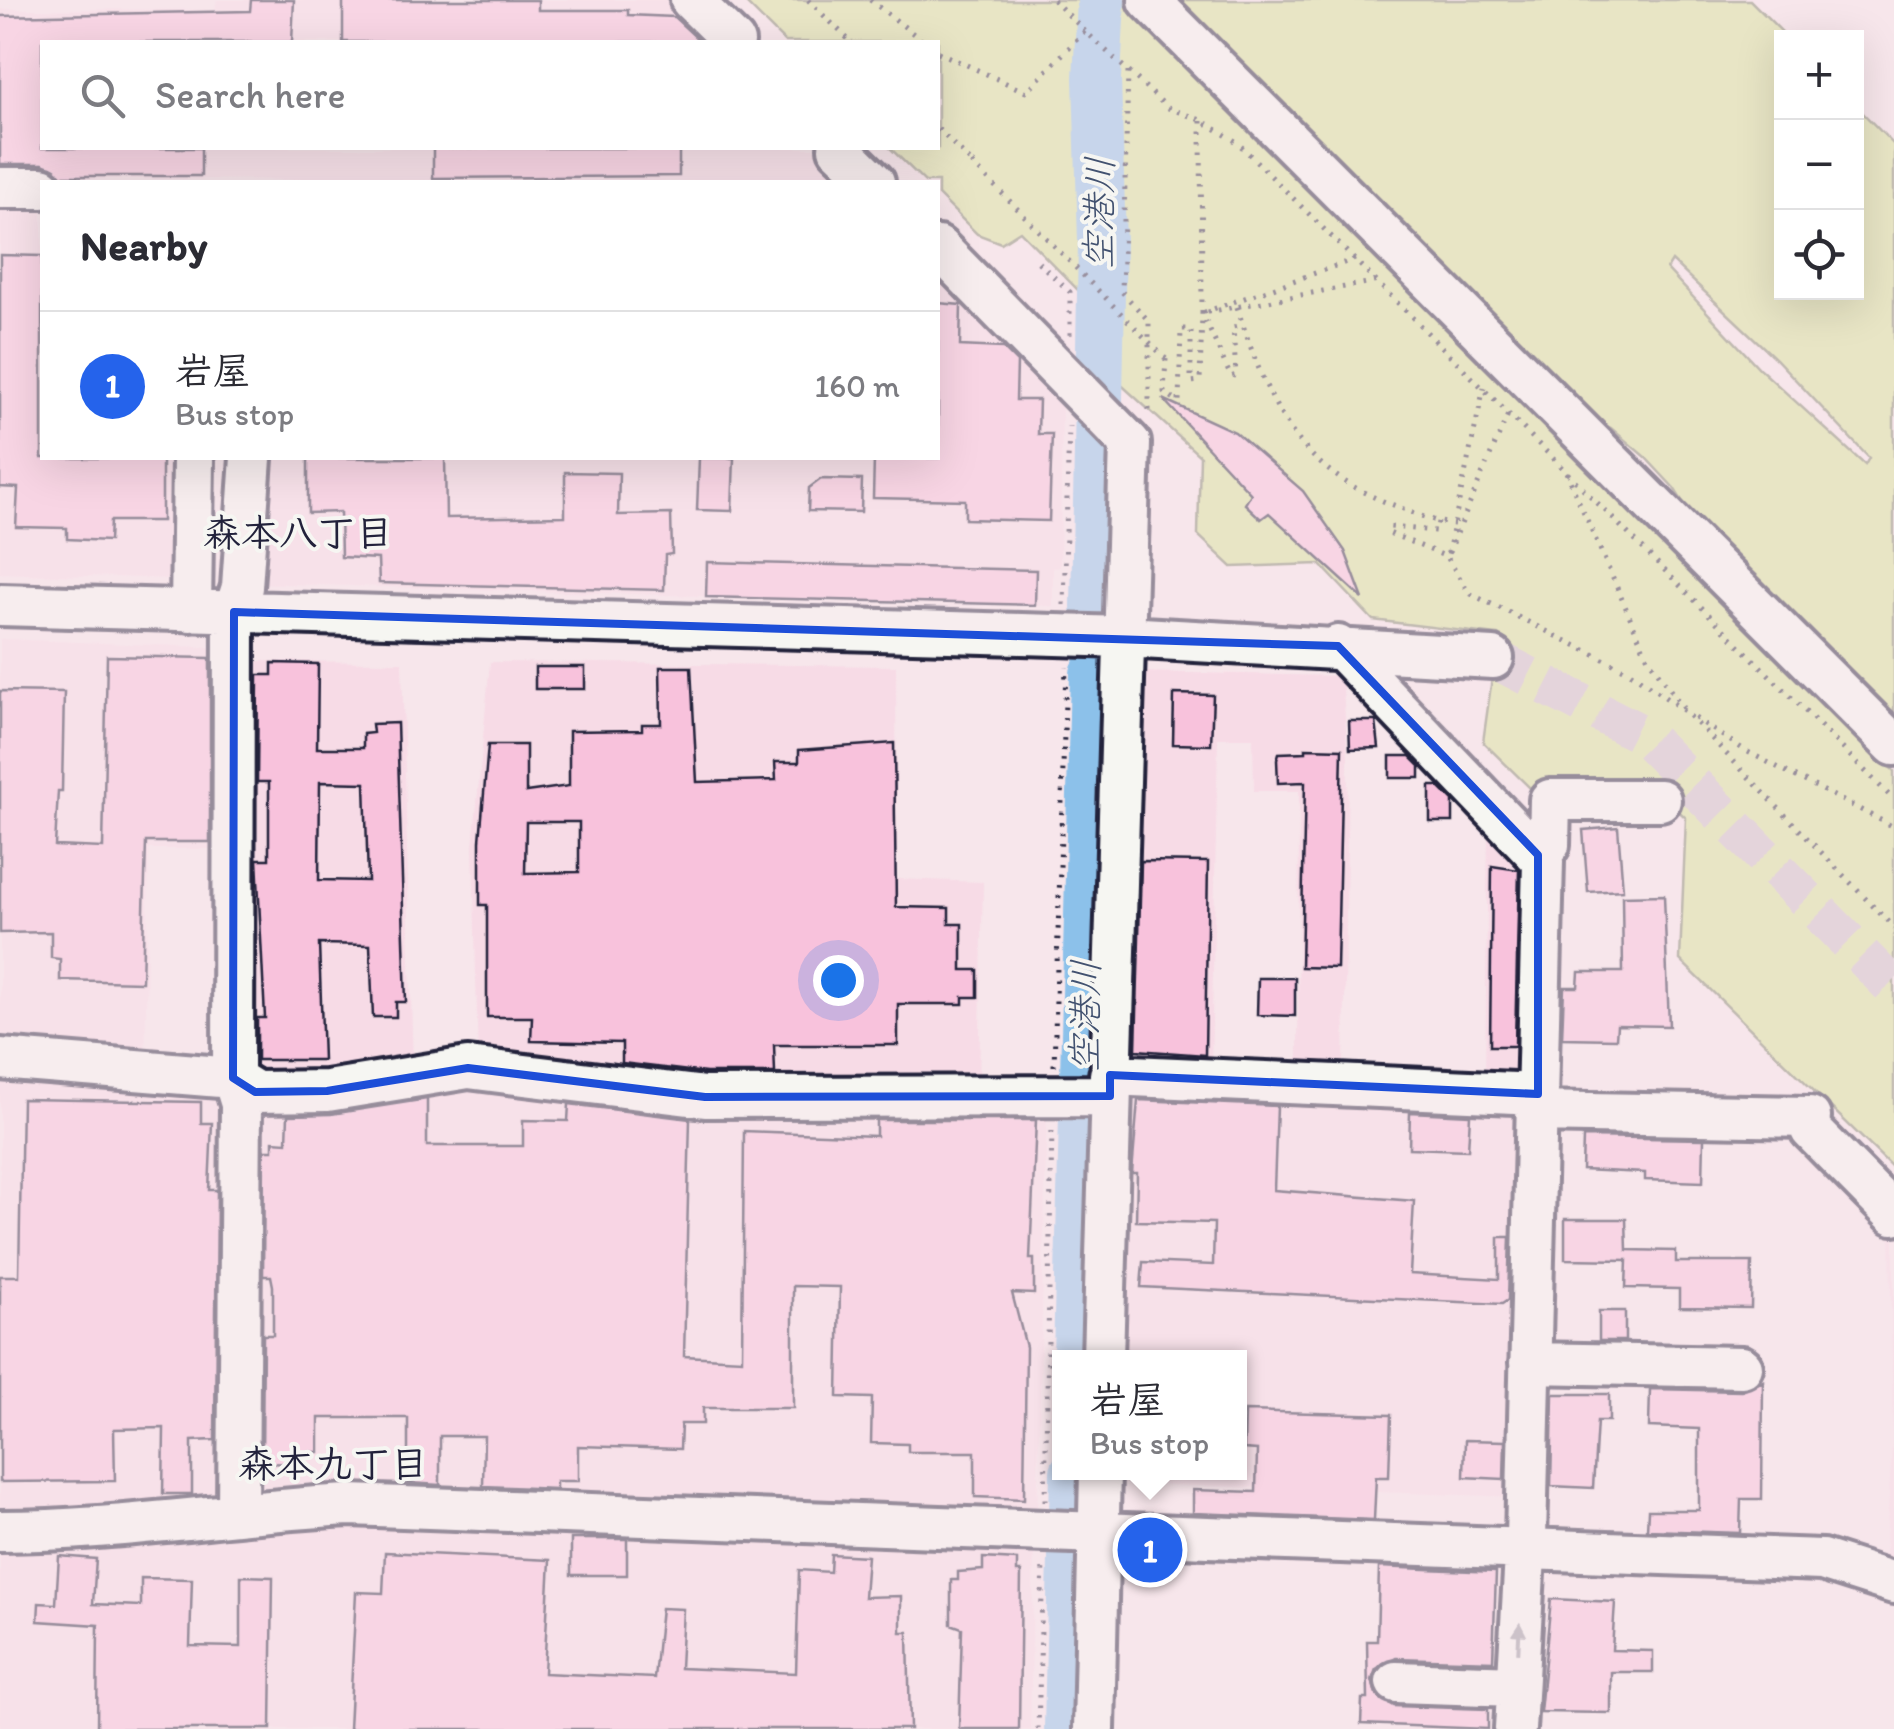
<!DOCTYPE html>
<meta charset="utf-8">
<style>
:root{--surface:#fff;--page:#f7f7f7;--text:#2b2b33;--muted:#7c7c81;--line:#e1e1e2;--accent:#2563eb}
body{margin:0;font-family:Itim,"Klee One",sans-serif;background:var(--page);color:var(--text)}
.controls{position:absolute;right:30px;top:30px;display:grid;overflow:hidden;border-radius:0px;box-shadow:0 10px 40px #0002}
.controls button{width:90px;height:90px;display:grid;place-items:center;padding:0;border:0;border-bottom:2px solid var(--line);background:var(--surface);color:var(--text);font:50px sans-serif}
.you{position:absolute;left:838px;top:980px;width:35px;height:35px;margin:-25px;border:8px solid #fff;border-radius:50%;background:#1a73e8;box-shadow:0 0 0 15px #1a73e833}
.badge{display:grid;place-items:center;width:65px;height:65px;border-radius:50%;background:var(--accent);color:#fff;font-size:32px;font-weight:700}
.pin{position:absolute;translate:-50% -50%;border:5px solid #fff;box-shadow:0 2px 10px #0006}
.popup{position:absolute;left:1052px;top:1350px;width:195px;height:130px;box-sizing:border-box;display:grid;place-content:center;border-radius:0px;background:var(--surface);filter:drop-shadow(0 2px 8px #0005);font-size:32px;white-space:nowrap;color:var(--muted)}
.popup b{font-size:38px;color:var(--text)}
.popup::after{content:'';position:absolute;left:50%;top:100%;margin-left:-20px;border:20px solid transparent;border-top-color:var(--surface)}
.list{margin:0;padding:0;list-style:none}
h2{display:flex;justify-content:space-between;align-items:center;height:130px;margin:0;padding:0 40px;font-size:42px}
h2 small{font-size:32px;font-weight:400;color:var(--muted)}
.list li{display:grid;grid-template-columns:65px 1fr auto;gap:30px;align-items:center;box-sizing:border-box;height:150px;padding:0 40px;border-top:2px solid var(--line)}
.list b{display:block;font-size:38px;white-space:nowrap}
.list p{margin:0;font-size:32px;white-space:nowrap;color:var(--muted)}
.list em{font-size:32px;font-style:normal;color:var(--muted)}
.icon{flex:none;width:55px;height:55px;fill:none;stroke:currentColor;stroke-width:2;stroke-linecap:round;stroke-linejoin:round}
.map{position:relative;flex:none;width:1894px;height:1729px;overflow:hidden}
.search{position:absolute;background:var(--surface);box-shadow:0 10px 40px #0002;left:40px;top:40px;width:900px;height:110px;display:flex;align-items:center;gap:25px;box-sizing:border-box;padding:0 35px;border-radius:0px;color:var(--muted);font-size:38px}
.panel{position:absolute;background:var(--surface);box-shadow:0 10px 40px #0002;left:40px;top:180px;width:900px;height:280px;border-radius:0px}
.map>svg:first-child{display:block}
.built{fill:#f7dbe6}
.green{fill:#d6e598;stroke:#7c846a;stroke-width:2.5;fill-rule:evenodd}
.lines{fill:none;stroke-linecap:round;stroke-linejoin:round}
.river{stroke:#8cc1ea;stroke-width:48}
.building{fill:#f8c2dc;stroke:#22223b;stroke-width:2.5;fill-rule:evenodd}
.minor-tunnel{stroke:#ccbfc8;stroke-width:40;stroke-dasharray:40 20;stroke-linecap:butt}
.minor-casing{stroke:#22223b;stroke-width:48}
.path{stroke:#22223b;stroke-width:5;stroke-dasharray:2.5 8;stroke-linecap:butt}
.minor{stroke:#f6f6f2;stroke-width:40}
.path-bridge{stroke:#22223b;stroke-width:5;stroke-dasharray:2.5 8;stroke-linecap:butt}
.oneway{fill:#9797a0}
.marked{fill:none;stroke:#1d4ed8;stroke-width:8;stroke-linejoin:round}
.labels{text-anchor:middle;stroke-width:8;stroke-linejoin:round;paint-order:stroke}
.water-label{font-size:38px;font-style:italic;fill:#425270;stroke:#f6f6f2}
.neighbourhood-label{font-size:38px;font-weight:bold;fill:#22223b;stroke:#f6f6f2}
</style>
<div class="map">
<svg width="1894" height="1729" viewBox="0 0 1894 1729">
<rect width="100%" height="100%" fill="#f7e6eb"/>
<filter id="ink" filterUnits="userSpaceOnUse"><feTurbulence type="fractalNoise" baseFrequency=".01" numOctaves="2"/><feDisplacementMap in="SourceGraphic" scale="20" xChannelSelector="R" yChannelSelector="G"/><feConvolveMatrix kernelMatrix="1 2 1 2 8 2 1 2 1" color-interpolation-filters="sRGB"/></filter>
<g filter="url(#ink)">
<path class="built" d="M 217,0 L 666,0 L 709,42 L 42,42 L 42,148 L 813,148 L 848,182 L 0,178 L 0,9 L 215,10 Z
M 0,197 L 42,198 L 42,458 L 180,458 L 178,579 L 0,573 Z
M 938,268 L 1062,397 L 1060,567 L 1053,568 L 1053,606 L 255,583 L 265,458 L 938,458 Z
M 0,639 L 227,648 L 224,849 L 149,849 L 145,1061 L 0,1048 Z
M 245,661 L 402,662 L 413,1069 L 265,1084 L 247,1067 Z
M 490,662 L 896,666 L 897,879 L 983,882 L 979,1088 L 720,1089 L 478,1062 L 473,846 Z
M 1136,672 L 1342,676 L 1348,758 L 1344,1074 L 1298,1071 L 1299,791 L 1254,791 L 1253,738 L 1218,738 L 1211,1068 L 1142,1065 L 1130,1047 Z
M 1488,822 L 1537,868 L 1518,1079 L 1485,1078 Z
M 0,1071 L 222,1088 L 235,1483 L 217,1503 L 0,1516 Z
M 459,1081 L 1047,1105 L 1037,1514 L 262,1492 L 252,1481 L 254,1114 L 264,1102 Z
M 1142,1085 L 1516,1101 L 1532,1121 L 1521,1497 L 1120,1483 L 1121,1473 L 1240,1472 L 1240,1358 L 1123,1357 L 1127,1099 Z
M 1890,1224 L 1894,1227 L 1894,1562 L 1885,1560 L 1893,1431 Z
M 345,1519 L 1034,1543 L 1030,1729 L 0,1729 L 0,1543 Z"/>
<path class="green" d="M 743,0 L 1121,0 L 1894,771 L 1894,1169 L 1680,960 L 1686,818 L 1656,789 L 1530,788 L 1483,742 L 1498,635 L 1373,620 L 1320,564 L 1232,567 L 1198,535 L 1200,456 L 1115,379 L 1082,341 L 1080,292 L 1020,231 L 1001,243 L 977,234 L 938,195 L 938,182 L 925,182 L 890,148 L 938,148 L 938,42 L 785,42 Z
M 1167,0 L 1750,0 L 1787,37 L 1782,38 L 1782,292 L 1856,292 L 1857,107 L 1894,145 L 1894,725 L 1701,531 L 1674,488 L 1645,457 L 1611,428 L 1593,420 ZM 1672,261 L 1776,359 L 1869,458 L 1865,465 L 1760,369 L 1667,269 Z"/>
<g class="lines">
<path class="river" d="M 1095,607 L 1102,242 L 1097,78 L 1101,0
M 1077,1358 L 1094,674
M 1068,1729 L 1074,1472"/>
</g>
<path class="building" d="M 251,0 L 294,0 L 292,42 L 42,42 L 42,148 L 201,148 L 201,176 L 62,176 L 43,164 L 0,164 L 0,16 L 250,11 Z
M 343,0 L 538,0 L 538,10 L 628,10 L 628,15 L 674,17 L 701,42 L 343,42 Z
M 433,148 L 679,148 L 679,176 L 433,178 Z
M 0,255 L 42,256 L 42,458 L 162,458 L 162,521 L 110,521 L 109,541 L 67,539 L 67,528 L 16,527 L 18,488 L 0,487 Z
M 938,303 L 961,305 L 960,346 L 1003,348 L 1017,362 L 1016,400 L 1039,400 L 1038,434 L 1052,434 L 1049,521 L 965,519 L 965,500 L 873,498 L 874,458 L 938,458 Z
M 1163,399 L 1235,432 L 1303,491 L 1345,551 L 1363,599 L 1269,513 L 1261,519 L 1245,504 L 1251,494 Z
M 308,458 L 445,458 L 446,518 L 565,516 L 565,472 L 619,473 L 618,515 L 671,514 L 672,554 L 665,555 L 664,590 L 379,583 L 378,559 L 341,557 L 340,512 L 308,513 Z
M 699,458 L 734,458 L 732,511 L 697,510 Z
M 821,479 L 862,480 L 861,512 L 808,511 L 809,488 Z
M 707,562 L 1036,570 L 1035,605 L 706,597 Z
M 107,656 L 210,658 L 210,842 L 146,842 L 142,982 L 60,980 L 60,959 L 51,958 L 51,932 L 0,933 L 0,691 L 64,692 L 62,791 L 58,791 L 55,846 L 103,848 Z
M 272,663 L 318,664 L 317,748 L 363,748 L 363,734 L 373,733 L 372,724 L 397,723 L 406,1002 L 396,1002 L 396,1017 L 373,1017 L 370,945 L 319,944 L 323,1060 L 257,1060 L 257,1018 L 265,1018 L 257,859 L 269,859 L 269,782 L 257,782 L 258,675 L 272,675 ZM 320,782 L 365,783 L 368,881 L 319,880 Z
M 535,667 L 585,667 L 585,689 L 535,689 Z
M 660,667 L 691,667 L 697,782 L 776,780 L 775,762 L 799,762 L 799,750 L 894,743 L 896,907 L 949,908 L 949,924 L 962,924 L 962,970 L 978,970 L 978,997 L 963,997 L 963,1004 L 898,1004 L 898,1045 L 774,1045 L 775,1073 L 706,1073 L 622,1063 L 622,1043 L 531,1041 L 532,1017 L 487,1017 L 487,905 L 480,905 L 480,841 L 488,745 L 526,745 L 526,792 L 569,786 L 569,731 L 642,730 L 642,724 L 661,724 ZM 526,822 L 579,822 L 579,872 L 525,873 Z
M 1174,694 L 1213,695 L 1211,745 L 1173,744 Z
M 1349,721 L 1376,721 L 1379,748 L 1350,749 Z
M 1306,748 L 1342,749 L 1337,968 L 1301,967 L 1305,782 L 1278,783 L 1277,760 L 1279,753 L 1306,752 Z
M 1390,756 L 1410,756 L 1420,766 L 1420,778 L 1390,778 Z
M 1430,786 L 1438,786 L 1453,801 L 1453,822 L 1430,822 Z
M 1618,827 L 1623,890 L 1588,892 L 1583,830 Z
M 1141,861 L 1208,862 L 1205,1055 L 1136,1050 Z
M 1492,866 L 1519,870 L 1515,1046 L 1490,1046 Z
M 1664,895 L 1669,1026 L 1617,1025 L 1616,1039 L 1562,1038 L 1564,987 L 1578,987 L 1579,972 L 1623,972 L 1622,896 Z
M 1258,978 L 1295,978 L 1295,1016 L 1257,1015 Z
M 22,1099 L 201,1102 L 201,1123 L 212,1123 L 209,1190 L 217,1190 L 215,1440 L 192,1441 L 192,1494 L 163,1494 L 164,1428 L 114,1429 L 115,1481 L 0,1482 L 0,1276 L 19,1276 Z
M 427,1099 L 427,1146 L 523,1146 L 523,1120 L 568,1121 L 569,1104 L 690,1119 L 684,1356 L 742,1359 L 744,1131 L 876,1136 L 876,1120 L 1036,1120 L 1030,1259 L 1034,1259 L 1034,1294 L 1012,1293 L 1026,1347 L 1024,1499 L 975,1497 L 975,1452 L 908,1452 L 908,1444 L 871,1443 L 872,1398 L 838,1397 L 840,1287 L 793,1286 L 793,1408 L 703,1408 L 703,1424 L 681,1424 L 680,1449 L 578,1446 L 578,1481 L 556,1481 L 556,1489 L 483,1486 L 484,1436 L 440,1436 L 440,1485 L 408,1483 L 408,1418 L 319,1418 L 319,1452 L 304,1452 L 304,1464 L 262,1463 L 263,1335 L 273,1335 L 273,1286 L 271,1276 L 263,1276 L 264,1150 L 273,1150 L 273,1141 L 287,1142 L 288,1115 L 331,1114 Z
M 1138,1100 L 1277,1106 L 1274,1190 L 1414,1201 L 1410,1274 L 1499,1279 L 1499,1237 L 1510,1237 L 1508,1300 L 1502,1304 L 1141,1287 L 1143,1262 L 1213,1265 L 1214,1223 L 1136,1221 L 1137,1173 L 1132,1173 Z
M 1410,1112 L 1470,1115 L 1468,1150 L 1409,1148 Z
M 1583,1137 L 1704,1139 L 1703,1182 L 1645,1180 L 1645,1173 L 1582,1170 Z
M 1565,1219 L 1626,1219 L 1627,1250 L 1676,1251 L 1676,1262 L 1752,1262 L 1751,1308 L 1679,1307 L 1679,1289 L 1626,1288 L 1627,1260 L 1565,1259 Z
M 1599,1311 L 1625,1311 L 1625,1341 L 1599,1341 Z
M 1763,1381 L 1762,1499 L 1741,1499 L 1740,1533 L 1647,1530 L 1648,1510 L 1699,1510 L 1699,1429 L 1649,1427 L 1650,1389 L 1742,1391 Z
M 1553,1394 L 1609,1394 L 1609,1421 L 1597,1421 L 1593,1488 L 1551,1486 Z
M 1245,1411 L 1391,1415 L 1389,1477 L 1376,1477 L 1374,1520 L 1193,1513 L 1193,1490 L 1256,1492 L 1257,1450 L 1244,1449 Z
M 1465,1440 L 1505,1441 L 1504,1479 L 1464,1477 Z
M 571,1539 L 627,1539 L 627,1575 L 571,1575 Z
M 385,1552 L 550,1560 L 544,1673 L 654,1678 L 661,1608 L 683,1609 L 680,1668 L 796,1673 L 799,1570 L 830,1572 L 831,1554 L 867,1556 L 864,1597 L 901,1596 L 901,1632 L 908,1632 L 910,1729 L 349,1729 L 356,1592 L 383,1593 Z
M 59,1556 L 96,1559 L 93,1604 L 141,1606 L 141,1578 L 192,1579 L 190,1646 L 241,1647 L 241,1576 L 273,1577 L 271,1729 L 97,1729 L 98,1625 L 38,1621 L 39,1603 L 56,1604 Z
M 983,1558 L 1017,1560 L 1017,1572 L 1021,1572 L 1019,1729 L 959,1729 L 962,1628 L 951,1624 L 951,1580 L 958,1580 L 958,1572 L 983,1570 Z
M 1379,1567 L 1496,1572 L 1493,1661 L 1396,1658 L 1376,1669 L 1372,1680 L 1376,1694 L 1394,1706 L 1488,1709 L 1488,1729 L 1361,1724 L 1362,1699 L 1368,1699 L 1367,1641 L 1377,1641 Z
M 1551,1599 L 1615,1602 L 1612,1650 L 1653,1651 L 1653,1672 L 1611,1672 L 1611,1713 L 1540,1712 Z"/>
<g class="lines">
<path class="minor-tunnel" d="M 1493,658 L 1645,736 L 1894,988"/>
<g class="minor-casing">
<path id="minor" d="M 691,0 L 734,42
M 1149,0 L 1894,745
M 839,148 L 874,182
M 0,188 L 42,188
M 938,247 L 1130,443 L 1103,1358
M 0,605 L 1124,637 L 1493,658
M 191,611 L 193,458
M 1338,646 L 1543,861 L 1526,1538 L 1515,1729
M 1538,855 L 1549,845 L 1550,800 L 1660,800
M 0,1059 L 233,1078 L 255,1092 L 327,1091 L 468,1068 L 705,1097 L 1110,1096
M 1110,1075 L 1538,1094
M 1536,1112 L 1810,1117
M 1811,1130 L 1894,1214
M 1530,1363 L 1742,1367
M 238,1511 L 241,1104 L 233,1078 L 234,612 L 242,587 L 251,458
M 0,1531 C 117,1531 233,1511 350,1505 L 1822,1560 L 1894,1583
M 1396,1682 L 1517,1686
M 1094,1729 L 1100,1472"/>
</g>
<path class="path" d="M 808,0 L 851,42
M 870,0 L 924,42
M 1053,0 L 1085,31
M 938,52 L 1026,92 L 1085,31 L 1168,108 L 1201,120 L 1237,142 L 1894,800
M 1128,72 L 1122,292 L 1149,321 L 1149,413
M 1201,121 L 1202,313
M 938,129 L 972,163
M 1355,259 L 1202,313 L 1378,281
M 1038,262 L 1070,292 L 1070,335
M 1237,307 C 1267,398 1292,466 1388,503 C 1410,511 1431,522 1454,524
M 1166,359 L 1164,392 L 1179,402 L 1181,329 L 1191,329 L 1191,382 L 1200,381 L 1202,313 L 1231,377 L 1236,375 L 1233,327 L 1243,325
M 1484,387 L 1447,557 L 1509,412
M 1566,472 L 1648,658 L 1683,708
M 1438,522 L 1436,531 L 1390,527 L 1389,533 L 1447,557 L 1469,593 L 1630,672 L 1687,713 L 1894,928
M 1064,605 L 1069,426
M 1695,718 L 1746,751 L 1894,827
M 1054,1066 L 1066,667
M 1045,1501 L 1052,1127
M 1038,1729 L 1043,1562"/>
<use href="#minor" class="minor"/>
<path class="path-bridge" d="M 972,163 L 1166,359"/>
</g>
<defs><path id="oneway-solid" d="M-6-.8H1V-3.2L6.5 0L1 3.2V.8H-6Z" transform="scale(2.5)"/></defs>
<use class="oneway" href="#oneway-solid" transform="translate(1519 1638) rotate(-87)"/>
</g>
<path d="M0 0H1894V1729H0ZM 234,612 L 1338,646 L 1538,855 L 1538,1094 L 1110,1075 L 1110,1096 L 705,1097 L 468,1068 L 327,1091 L 255,1092 L 233,1078 Z" fill="#f7e6eb" fill-opacity=".55" fill-rule="evenodd"/>
<path class="marked" d="M 234,612 L 1338,646 L 1538,855 L 1538,1094 L 1110,1075 L 1110,1096 L 705,1097 L 468,1068 L 327,1091 L 255,1092 L 233,1078 Z"/>
<g class="labels">
<g class="water-label">
<text transform="translate(1099 213) rotate(-89)" y="13">空港川</text>
<text transform="translate(1085 1016) rotate(-89)" y="13">空港川</text>
</g>
<g class="neighbourhood-label">
<text x="298" y="546">森本八丁目</text>
<text x="333" y="1477">森本九丁目</text>
</g>
</g>
</svg>
<div class="controls">
<button>+</button>
<button>−</button>
<button><svg class="icon" aria-label="locate" viewBox="0 0 24 24"><circle cx="12" cy="12" r="6"/><path d="M12 2v4M12 18v4M2 12h4M18 12h4"/></svg></button>
</div>
<div class="you"></div>
<div class="pin badge" style="left:1150px;top:1550px">1</div>
<div class="popup"><b>岩屋</b>Bus stop</div>
<div class="search"><svg class="icon" aria-label="search" viewBox="0 0 24 24"><circle cx="10" cy="10" r="6"/><path d="M15 15l6 6"/></svg>Search here</div>
<section class="panel">
<h2>Nearby<small></small></h2>
<ul class="list">
<li><span class="badge">1</span><div><b>岩屋</b><p>Bus stop</p></div><em>160 m</em></li>
</ul>
</section>
</div>
